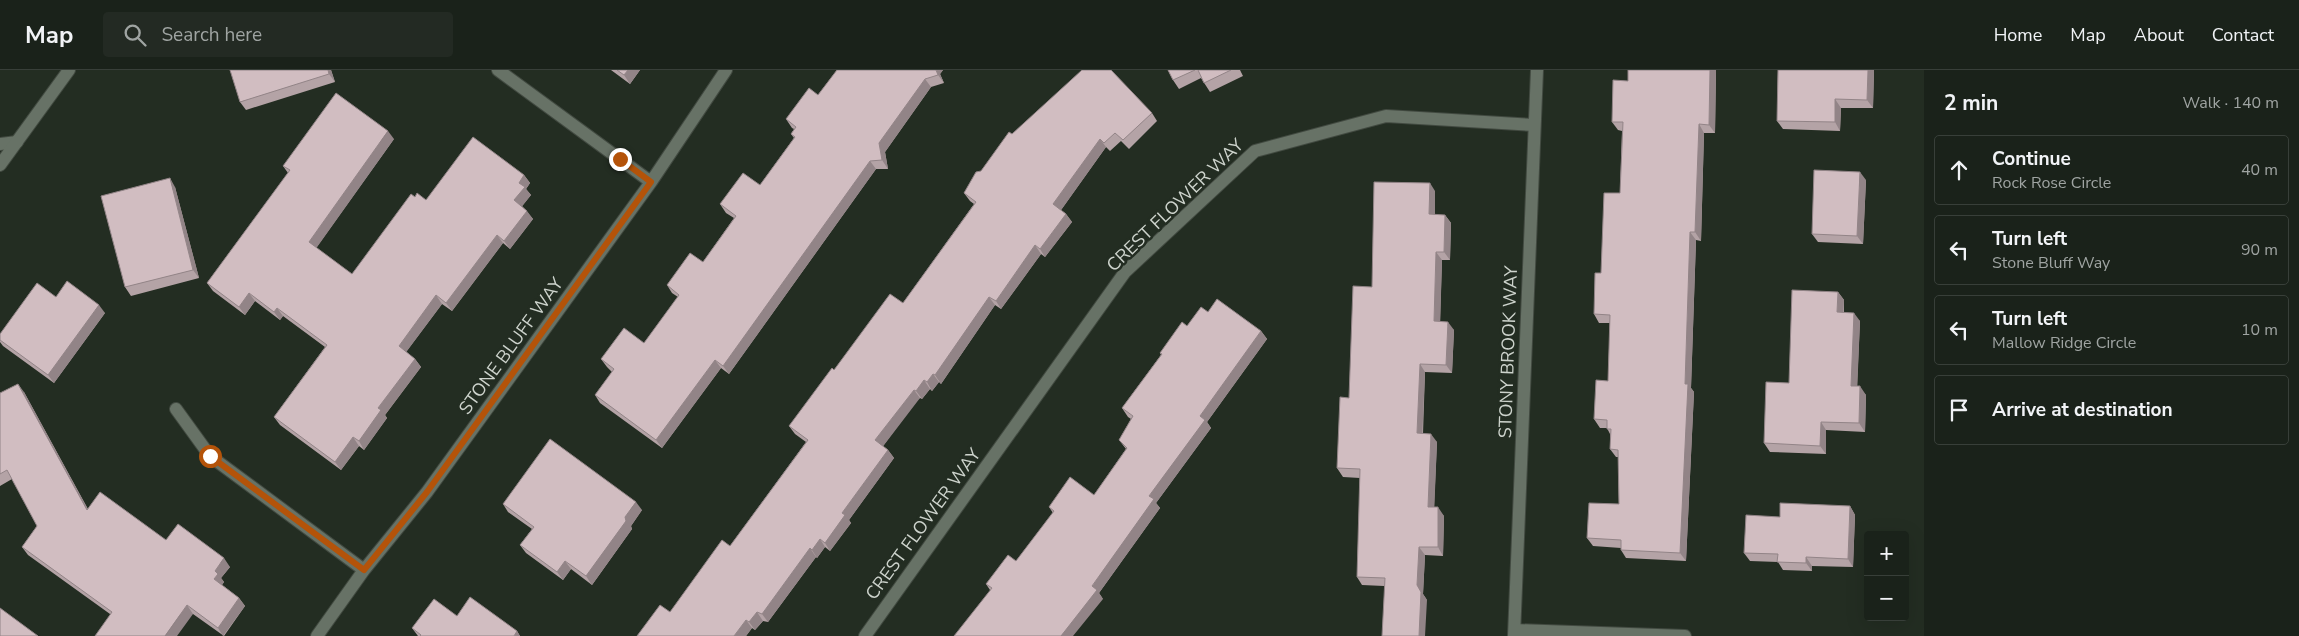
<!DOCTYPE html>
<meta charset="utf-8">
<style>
:root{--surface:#1a221a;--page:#232a23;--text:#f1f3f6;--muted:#9fa4a2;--line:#383f39}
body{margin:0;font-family:"Nunito Sans",sans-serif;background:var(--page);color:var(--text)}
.controls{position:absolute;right:15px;bottom:15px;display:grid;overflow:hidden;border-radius:5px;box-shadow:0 5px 20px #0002}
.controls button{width:45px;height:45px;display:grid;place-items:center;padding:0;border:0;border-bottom:1px solid var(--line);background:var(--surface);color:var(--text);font:25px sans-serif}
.stop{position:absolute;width:15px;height:15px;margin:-11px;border:4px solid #b45309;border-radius:50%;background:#fff}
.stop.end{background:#b45309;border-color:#fff;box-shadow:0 1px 5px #0008}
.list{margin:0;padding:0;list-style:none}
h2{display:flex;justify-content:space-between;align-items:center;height:65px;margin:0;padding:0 20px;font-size:21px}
h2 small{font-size:16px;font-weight:400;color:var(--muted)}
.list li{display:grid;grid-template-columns:32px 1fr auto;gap:15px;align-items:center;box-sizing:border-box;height:70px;margin:0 10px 10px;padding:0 10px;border:1px solid var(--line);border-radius:5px}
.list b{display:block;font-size:19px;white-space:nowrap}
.list p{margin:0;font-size:16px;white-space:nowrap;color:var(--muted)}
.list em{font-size:16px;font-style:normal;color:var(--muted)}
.icon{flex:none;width:28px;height:28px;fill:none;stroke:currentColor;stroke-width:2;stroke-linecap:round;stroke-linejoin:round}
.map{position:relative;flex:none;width:1924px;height:566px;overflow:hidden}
header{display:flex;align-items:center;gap:30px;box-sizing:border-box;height:70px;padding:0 25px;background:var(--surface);border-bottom:1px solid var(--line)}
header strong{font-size:24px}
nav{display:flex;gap:28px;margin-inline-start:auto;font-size:18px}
.search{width:350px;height:45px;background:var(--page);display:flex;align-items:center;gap:12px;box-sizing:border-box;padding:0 18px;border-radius:5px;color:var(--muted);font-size:19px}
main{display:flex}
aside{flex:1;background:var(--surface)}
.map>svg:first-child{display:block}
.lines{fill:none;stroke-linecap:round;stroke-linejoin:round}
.lane-casing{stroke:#424a41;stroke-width:14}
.street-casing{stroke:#424a41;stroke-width:14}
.secondary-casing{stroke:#424a41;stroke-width:14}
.lane{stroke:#677266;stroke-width:12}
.street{stroke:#677266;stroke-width:12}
.secondary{stroke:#677266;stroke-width:12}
.wall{fill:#b4a3a6}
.shaded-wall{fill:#928487}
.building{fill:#d1bdc1;stroke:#928487}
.route{stroke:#b45309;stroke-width:6}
.labels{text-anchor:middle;stroke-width:5;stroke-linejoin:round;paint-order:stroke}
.street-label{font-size:18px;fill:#cdd3cc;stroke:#232d22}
</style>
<header>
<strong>Map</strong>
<div class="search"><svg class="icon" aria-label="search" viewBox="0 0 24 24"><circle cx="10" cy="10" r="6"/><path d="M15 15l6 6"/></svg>Search here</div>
<nav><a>Home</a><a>Map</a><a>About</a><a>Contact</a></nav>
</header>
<main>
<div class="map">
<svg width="1924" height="566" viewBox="0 0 1924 566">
<rect width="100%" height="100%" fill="#232d22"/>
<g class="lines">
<g class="lane-casing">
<path id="lane" d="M 0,74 L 17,72"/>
</g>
<g class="street-casing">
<path id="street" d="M 498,0 L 651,112
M 176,339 L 210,386 L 364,500
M 1515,560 L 1685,566
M 317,566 L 364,500 L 427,422 L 651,112 L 726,0
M 865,566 L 1125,202 L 1255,81 L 1386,46 L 1534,55
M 1514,566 L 1537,0"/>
</g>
<g class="secondary-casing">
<path id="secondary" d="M 0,95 L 69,0"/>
</g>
<use href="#lane" class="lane"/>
<use href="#street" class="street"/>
<use href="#secondary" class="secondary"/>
</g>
<path class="wall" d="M 331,0 L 335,12 L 246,40 L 240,32 Z
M 611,0 L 640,0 L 630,14 Z
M 837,0 L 943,0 L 940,4 L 944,13 L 931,17 L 885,82 L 888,99 L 876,99 L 729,304 L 721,298 L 662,378 L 600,333 L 595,325 L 612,302 L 607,297 L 601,289 L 644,273 L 678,227 L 672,223 L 667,215 L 703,192 L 734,148 L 726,143 L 720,134 L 760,115 L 794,68 L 791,64 L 794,59 L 792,58 L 786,49 L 818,25 Z
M 1168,0 L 1240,0 L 1243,6 L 1210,22 L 1201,8 L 1179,19 L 1173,10 Z
M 1628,0 L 1716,0 L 1715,63 L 1704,63 L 1701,171 L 1696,170 L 1691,318 L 1694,322 L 1686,491 L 1626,488 L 1621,480 L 1621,478 L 1593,476 L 1587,468 L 1619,434 L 1618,387 L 1616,387 L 1610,379 L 1610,364 L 1607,358 L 1600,358 L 1594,349 L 1608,311 L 1610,253 L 1599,253 L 1594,244 L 1601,203 L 1620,123 L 1622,61 L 1618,60 L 1612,52 L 1628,11 Z
M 1778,0 L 1874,0 L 1873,38 L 1841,38 L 1840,61 L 1783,59 L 1777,51 Z
M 1152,43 L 1157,51 L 1129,79 L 1121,71 L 1110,81 L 1106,77 L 1061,140 L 1066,144 L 1072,152 L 1045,187 L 1041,184 L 1001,239 L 995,235 L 941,314 L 939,312 L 932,321 L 930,319 L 922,329 L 920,328 L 916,331 L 883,376 L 888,380 L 894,388 L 849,450 L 851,453 L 830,481 L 825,477 L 817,488 L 816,487 L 768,552 L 763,551 L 755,560 L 752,558 L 746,566 L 637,566 L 670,542 L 730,476 L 806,372 L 795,364 L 789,356 L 834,300 L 903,233 L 974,134 L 970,131 L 964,123 L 981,101 L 1012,64 Z
M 394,69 L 316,178 L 352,204 L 415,127 L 426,130 L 524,105 L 530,113 L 526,119 L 531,125 L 522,136 L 533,149 L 510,179 L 503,173 L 452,241 L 442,234 L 406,282 L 415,289 L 421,297 L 385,345 L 387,348 L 364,380 L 359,376 L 341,400 L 280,355 L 274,347 L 325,277 L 283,246 L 280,250 L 255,231 L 245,245 L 213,221 L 207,213 L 288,103 L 283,96 Z
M 1866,110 L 1863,174 L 1818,172 L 1812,164 Z
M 175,117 L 199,208 L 131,226 L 125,217 Z
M 1435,121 L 1435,145 L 1445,145 L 1451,153 L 1450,190 L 1442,190 L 1440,251 L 1454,260 L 1452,303 L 1425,302 L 1423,364 L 1437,372 L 1434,437 L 1444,446 L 1443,486 L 1425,485 L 1423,524 L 1427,530 L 1384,516 L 1362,515 L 1357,507 L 1360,408 L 1343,407 L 1337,398 L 1349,328 L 1372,217 Z
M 1838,222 L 1844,230 L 1844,242 L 1860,251 L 1857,316 L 1866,325 L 1865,362 L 1826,360 L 1826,384 L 1770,382 L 1764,373 L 1789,313 Z
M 56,227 L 105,243 L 54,313 L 3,276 L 0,272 L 0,264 Z
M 1208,242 L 1261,261 L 1267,269 L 1207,352 L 1211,358 L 1156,433 L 1160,438 L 1099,523 L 1103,529 L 990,520 L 986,514 L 1016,491 L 1053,443 L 1049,437 L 1094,425 L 1126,379 L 1119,370 L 1131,349 L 1128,347 L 1122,338 L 1161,285 L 1160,283 L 1187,256 Z
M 24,322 L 88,439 L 166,470 L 230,497 L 221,508 L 224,512 L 222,515 L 239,528 L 245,536 L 224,566 L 193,544 L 110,544 L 28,485 L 22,477 L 37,456 L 12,409 L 0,416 L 0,323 Z
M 503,434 L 642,440 L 631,456 L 632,459 L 592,515 L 571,499 L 563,510 L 526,483 L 520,475 L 532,459 L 508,442 Z
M 1850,436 L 1855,445 L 1853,497 L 1812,496 L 1812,501 L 1783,500 L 1778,492 L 1750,491 L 1744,483 L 1780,447 Z
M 457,546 L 517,561 L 520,566 L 418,566 L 412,558 Z"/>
<path class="shaded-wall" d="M 328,0 L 331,0 L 335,12 L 329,4 Z
M 628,0 L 640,0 L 630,14 L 624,5 Z
M 936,0 L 943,0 L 940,4 L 944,13 L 938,5 Z
M 1710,0 L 1716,0 L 1715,63 L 1709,55 Z
M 1868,0 L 1874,0 L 1873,38 L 1867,30 Z
M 925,9 L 931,17 L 885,82 L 888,99 L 882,90 L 879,73 Z
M 1835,29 L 1841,38 L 1840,61 L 1835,52 Z
M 1699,54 L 1704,63 L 1701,171 L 1695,162 Z
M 388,61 L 394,69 L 315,180 L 309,172 Z
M 1100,69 L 1106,77 L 1059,143 L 1053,134 Z
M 870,91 L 876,99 L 729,304 L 723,296 Z
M 1860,102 L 1866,110 L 1863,174 L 1857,166 Z
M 524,105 L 530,113 L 526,119 L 531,125 L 520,139 L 514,130 L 519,113 Z
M 170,108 L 175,117 L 199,208 L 193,200 Z
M 1430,113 L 1435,121 L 1435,153 L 1429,144 Z
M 527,141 L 533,149 L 510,179 L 504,171 Z
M 1066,144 L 1072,152 L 1045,187 L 1040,179 Z
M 1445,145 L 1451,153 L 1450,190 L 1444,182 Z
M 1690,162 L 1696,170 L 1691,318 L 1694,322 L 1686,491 L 1680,483 L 1685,314 Z
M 497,165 L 503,173 L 452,241 L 446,233 Z
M 1035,175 L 1041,184 L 1001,239 L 996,231 Z
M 1436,182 L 1442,190 L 1440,259 L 1434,251 Z
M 1838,222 L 1844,230 L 1843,250 L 1837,242 Z
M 249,223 L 255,231 L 245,245 L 239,237 Z
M 436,225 L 442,234 L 404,285 L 399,276 Z
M 989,227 L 995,235 L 941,314 L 935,305 Z
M 99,235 L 105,243 L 54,313 L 48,305 Z
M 277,238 L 283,246 L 280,250 L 274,242 Z
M 1854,243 L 1860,251 L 1857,324 L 1851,316 Z
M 1448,252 L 1454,260 L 1452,303 L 1446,295 Z
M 1261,261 L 1267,269 L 1207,352 L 1211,358 L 1156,433 L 1160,438 L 1099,523 L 1103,529 L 1073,566 L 1061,566 L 1200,346 Z
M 415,289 L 421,297 L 385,345 L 387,348 L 364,380 L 359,371 L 378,338 Z
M 715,290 L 721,298 L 662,378 L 656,370 Z
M 1420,294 L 1425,302 L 1422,371 L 1417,363 Z
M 933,304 L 939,312 L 932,321 L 927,312 Z
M 924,310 L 930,319 L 922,329 L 916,321 Z
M 18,314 L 24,322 L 93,449 L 87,440 Z
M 1860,316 L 1866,325 L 1865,362 L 1859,353 Z
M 914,320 L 920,328 L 881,379 L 875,370 Z
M 1821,352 L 1826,360 L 1826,384 L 1820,376 Z
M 1431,364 L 1437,372 L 1434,445 L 1428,437 Z
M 353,367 L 359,376 L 341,400 L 335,392 Z
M 888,380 L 894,388 L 849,450 L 851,453 L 830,481 L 825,473 L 842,443 Z
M 636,432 L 642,440 L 631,456 L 632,459 L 592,515 L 586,506 L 625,447 Z
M 1850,436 L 1855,445 L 1853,497 L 1848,489 Z
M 1438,437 L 1444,446 L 1443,486 L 1438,477 Z
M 820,469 L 825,477 L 817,488 L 812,480 Z
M 1419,477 L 1425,485 L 1423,524 L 1427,530 L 1425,566 L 1419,566 L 1417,515 Z
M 810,478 L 816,487 L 768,552 L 762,544 Z
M 1806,487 L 1812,496 L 1812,501 L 1806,493 Z
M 224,488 L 230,497 L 221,508 L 224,512 L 220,518 L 214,509 L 215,501 Z
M 565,491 L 571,499 L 563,510 L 557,502 Z
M 239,528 L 245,536 L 223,566 L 218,558 Z
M 187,535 L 193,544 L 177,566 L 165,566 Z
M 757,542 L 763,551 L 755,560 L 749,552 Z
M 746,550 L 752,558 L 746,566 L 734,566 Z
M 517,561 L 520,566 L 514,566 Z"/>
<path class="building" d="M 230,0 L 328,0 L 329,4 L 240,32 Z
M 617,0 L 628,0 L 624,5 Z
M 837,0 L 936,0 L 938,5 L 925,9 L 879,73 L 882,90 L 870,91 L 723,296 L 715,290 L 656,370 L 595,325 L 614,299 L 601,289 L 624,258 L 644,273 L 679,225 L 667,215 L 690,183 L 703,192 L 736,146 L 720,134 L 743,103 L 760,115 L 795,67 L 791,64 L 796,57 L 786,49 L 809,18 L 818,25 Z
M 1082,0 L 1111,0 L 1152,43 L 1123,70 L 1115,63 L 1104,73 L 1100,69 L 1053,134 L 1066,144 L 1040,179 L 1035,175 L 996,231 L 989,227 L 935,305 L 933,304 L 927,312 L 924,310 L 916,321 L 914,320 L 875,370 L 888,380 L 842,443 L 845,445 L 825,473 L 820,469 L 812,480 L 810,478 L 762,544 L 757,542 L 749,552 L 746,550 L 734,566 L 637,566 L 660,535 L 670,542 L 722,470 L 730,476 L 808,370 L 789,356 L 832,298 L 834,300 L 890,224 L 903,233 L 976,132 L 964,123 L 976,102 L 981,101 L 1009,62 L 1012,64 Z
M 1168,0 L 1195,0 L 1173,10 Z
M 1198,0 L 1231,0 L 1204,13 Z
M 1628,0 L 1710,0 L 1709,55 L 1699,54 L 1695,162 L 1690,162 L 1685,314 L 1688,314 L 1680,483 L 1621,480 L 1621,470 L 1587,468 L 1589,433 L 1619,434 L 1618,380 L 1610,379 L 1611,359 L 1607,359 L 1607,350 L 1594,349 L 1596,310 L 1608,311 L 1610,245 L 1594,244 L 1595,203 L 1601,203 L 1604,123 L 1620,123 L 1623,52 L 1612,52 L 1613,10 L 1628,11 Z
M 1778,0 L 1868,0 L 1867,30 L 1835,29 L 1835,52 L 1777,51 Z
M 336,23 L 388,61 L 309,172 L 352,204 L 411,124 L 415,127 L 417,123 L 426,130 L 473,67 L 524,105 L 519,113 L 525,117 L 514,130 L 527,141 L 504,171 L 497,165 L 446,233 L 436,225 L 399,276 L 415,289 L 378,338 L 381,340 L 359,371 L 353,367 L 335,392 L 274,347 L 327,275 L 277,238 L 274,242 L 249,223 L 239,237 L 207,213 L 290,100 L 283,96 Z
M 1814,100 L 1860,102 L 1857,166 L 1812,164 Z
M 170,108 L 193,200 L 125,217 L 101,126 Z
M 1374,112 L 1430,113 L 1429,144 L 1445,145 L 1444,182 L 1436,182 L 1434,251 L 1448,252 L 1446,295 L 1420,294 L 1417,363 L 1431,364 L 1428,437 L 1438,437 L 1438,477 L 1419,477 L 1417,515 L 1421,522 L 1419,566 L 1382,566 L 1385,508 L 1357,507 L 1360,399 L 1337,398 L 1340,327 L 1349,328 L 1353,216 L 1372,217 Z
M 67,211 L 99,235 L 48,305 L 0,270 L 0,264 L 37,213 L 56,227 Z
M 1792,220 L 1838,222 L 1837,242 L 1854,243 L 1851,316 L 1860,316 L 1859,353 L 1821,352 L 1820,376 L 1764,373 L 1766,312 L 1789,313 Z
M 1217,229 L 1261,261 L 1200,346 L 1205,350 L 1149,426 L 1154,429 L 1092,516 L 1097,520 L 1061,566 L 954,566 L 992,518 L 986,514 L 1008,485 L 1016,491 L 1054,441 L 1049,437 L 1070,407 L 1094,425 L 1127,378 L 1119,370 L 1133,346 L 1122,338 L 1162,284 L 1160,283 L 1182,252 L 1187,256 L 1201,237 L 1208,242 Z
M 18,314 L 87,440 L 100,422 L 166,470 L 178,454 L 224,488 L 215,501 L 218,504 L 214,509 L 239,528 L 218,558 L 187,535 L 165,566 L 95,566 L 112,542 L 22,477 L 37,456 L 7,400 L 0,404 L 0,323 Z
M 550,369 L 636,432 L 625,447 L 626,451 L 586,506 L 565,491 L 557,502 L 520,475 L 534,457 L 503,434 Z
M 1780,433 L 1850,436 L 1848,489 L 1806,487 L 1806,493 L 1777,492 L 1778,484 L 1744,483 L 1746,445 L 1780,447 Z
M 470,527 L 517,561 L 514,566 L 420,566 L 421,565 L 412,558 L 434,529 L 457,546 Z
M 0,538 L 38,566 L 0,566 Z"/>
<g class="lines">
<path class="route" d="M 210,386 L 364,500 L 427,422 L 651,112 L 620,89"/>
</g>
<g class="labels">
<g class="street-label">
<text transform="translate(1175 135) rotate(-44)" y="6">CREST FLOWER WAY</text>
<text transform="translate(511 276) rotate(-54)" y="6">STONE BLUFF WAY</text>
<text transform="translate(1508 282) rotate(-88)" y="6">STONY BROOK WAY</text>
<text transform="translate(923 454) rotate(-54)" y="6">CREST FLOWER WAY</text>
</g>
</g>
</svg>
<div class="controls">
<button>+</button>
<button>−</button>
</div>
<div class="stop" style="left:210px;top:386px"></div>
<div class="stop end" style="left:620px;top:89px"></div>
</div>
<aside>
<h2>2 min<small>Walk · 140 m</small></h2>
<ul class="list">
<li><svg class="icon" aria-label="ahead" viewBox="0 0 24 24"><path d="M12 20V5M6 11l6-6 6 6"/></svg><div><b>Continue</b><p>Rock Rose Circle</p></div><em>40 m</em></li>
<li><svg class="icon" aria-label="left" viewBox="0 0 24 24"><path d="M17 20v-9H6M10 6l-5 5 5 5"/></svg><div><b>Turn left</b><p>Stone Bluff Way</p></div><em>90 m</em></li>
<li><svg class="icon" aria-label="left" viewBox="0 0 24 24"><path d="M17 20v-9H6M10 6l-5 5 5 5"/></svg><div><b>Turn left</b><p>Mallow Ridge Circle</p></div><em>10 m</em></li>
<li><svg class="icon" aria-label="arrive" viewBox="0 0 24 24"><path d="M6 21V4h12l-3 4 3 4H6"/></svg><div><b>Arrive at destination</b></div></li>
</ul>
</aside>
</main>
